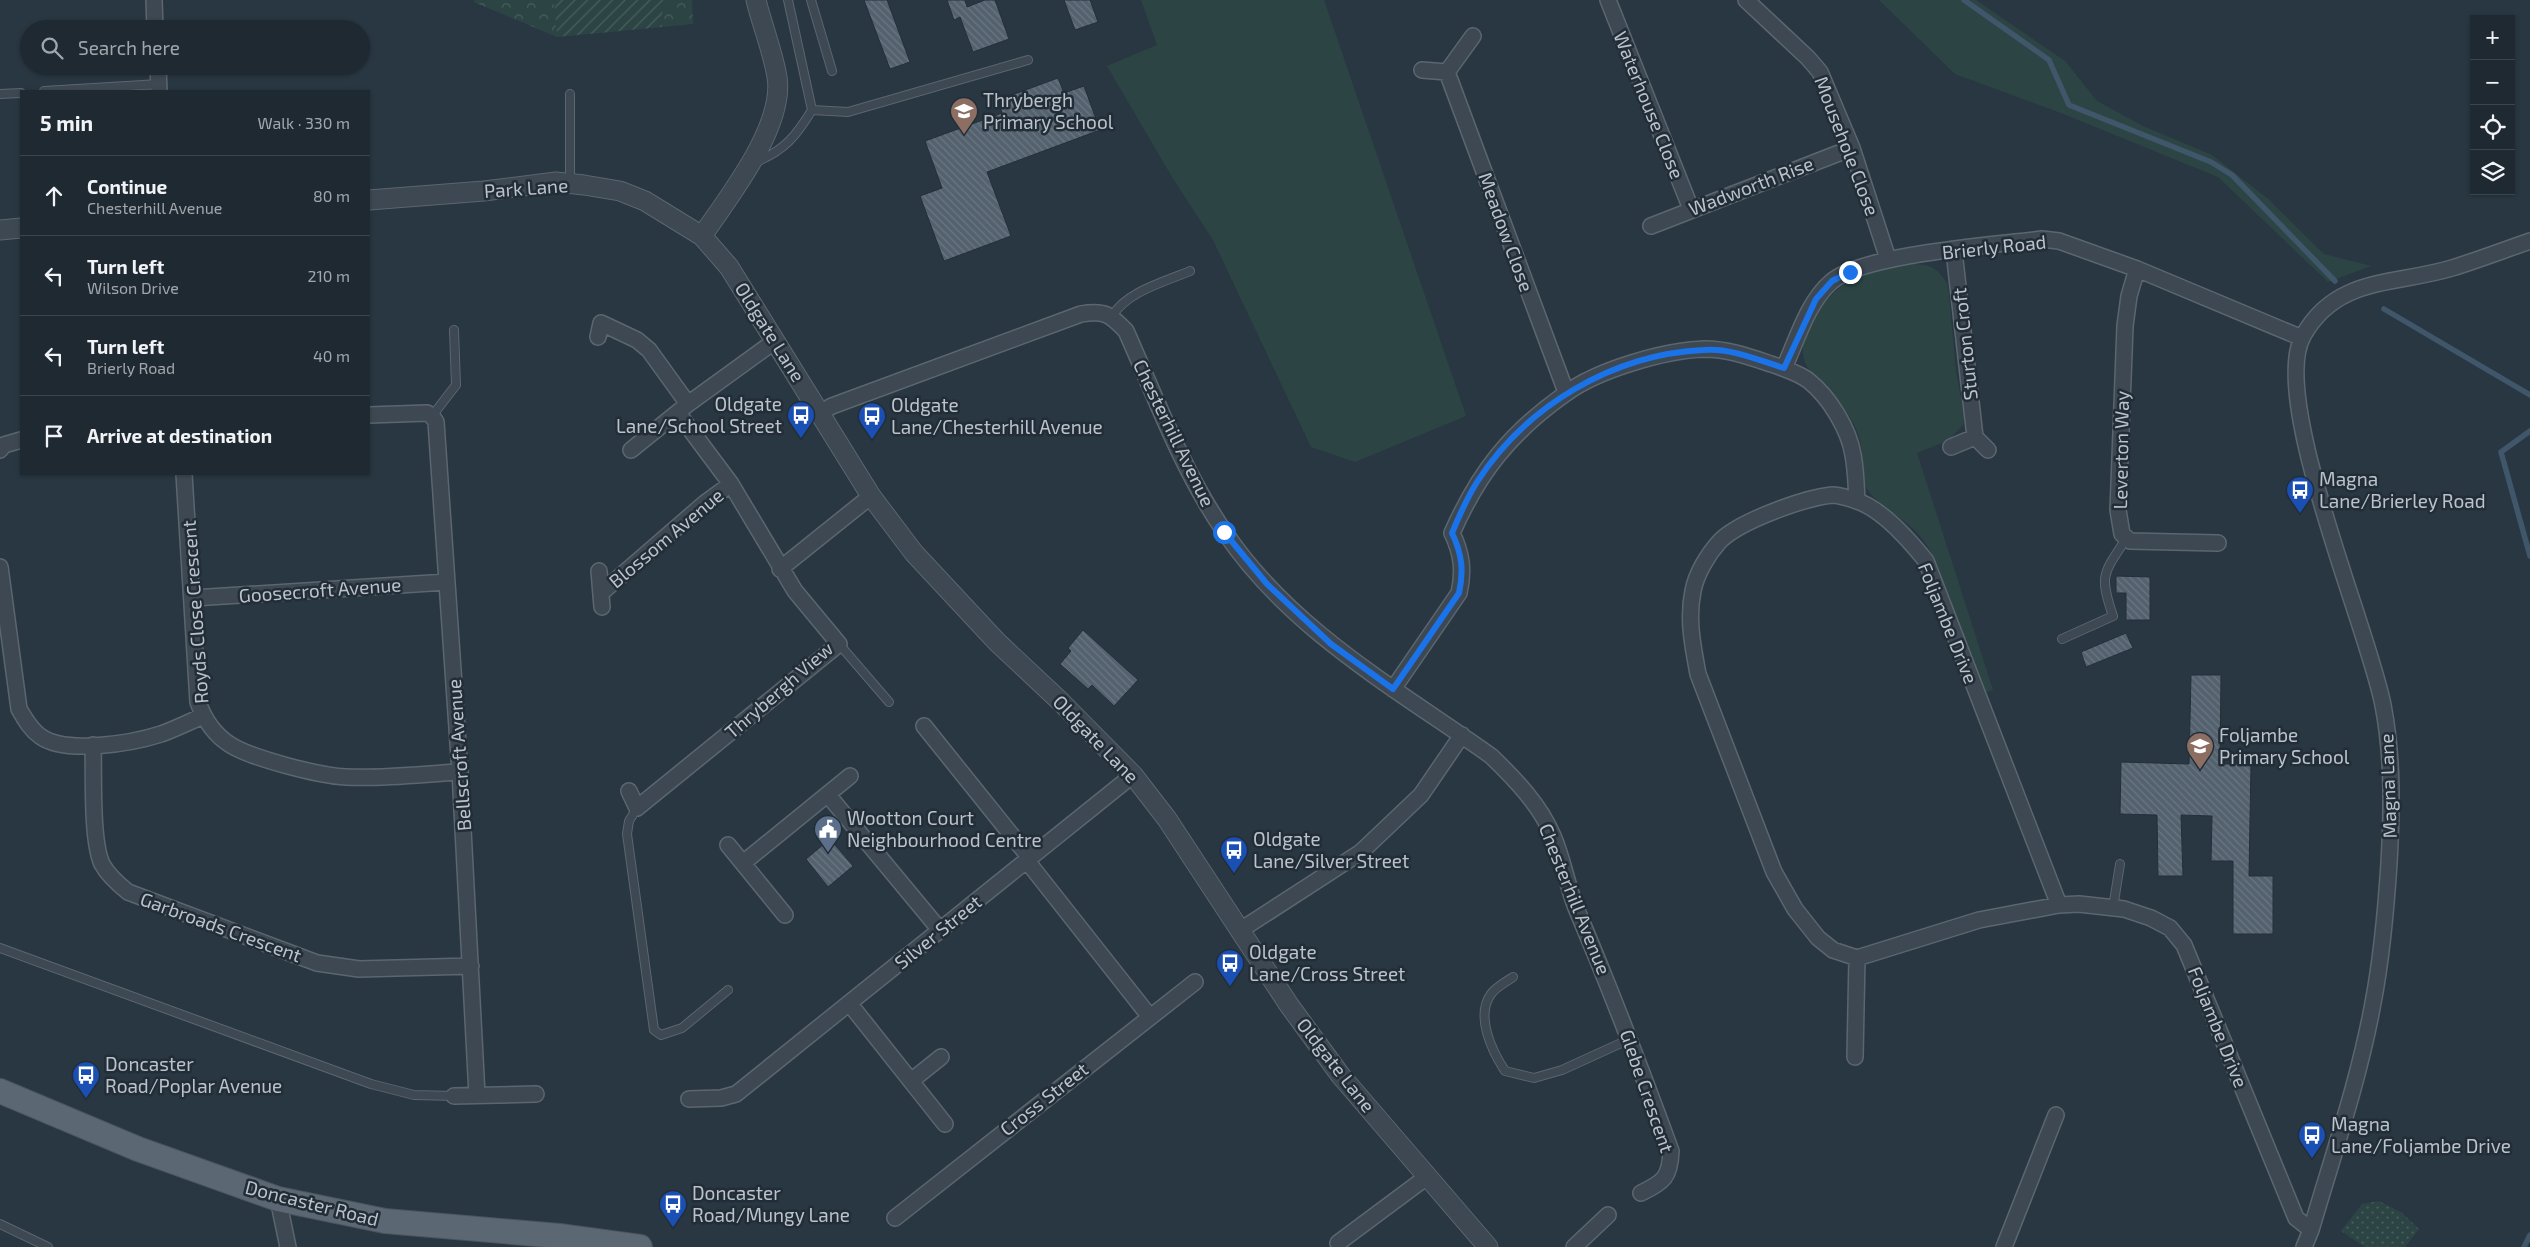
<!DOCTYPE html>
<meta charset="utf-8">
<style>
:root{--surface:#1f2932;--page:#2c353e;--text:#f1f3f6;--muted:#a1a6ac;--line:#3c454d}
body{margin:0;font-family:"Exo 2",sans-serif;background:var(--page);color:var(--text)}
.controls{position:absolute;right:15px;top:15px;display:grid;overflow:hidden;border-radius:0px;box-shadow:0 1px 4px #0004}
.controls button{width:45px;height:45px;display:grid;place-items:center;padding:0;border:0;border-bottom:1px solid var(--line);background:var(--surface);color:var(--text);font:25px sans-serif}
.stop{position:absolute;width:15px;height:15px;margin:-11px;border:4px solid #1a73e8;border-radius:50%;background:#fff}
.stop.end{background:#1a73e8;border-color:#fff;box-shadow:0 1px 5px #0008}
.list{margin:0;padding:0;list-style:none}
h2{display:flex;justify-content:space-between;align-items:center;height:65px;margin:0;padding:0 20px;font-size:21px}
h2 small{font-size:16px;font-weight:400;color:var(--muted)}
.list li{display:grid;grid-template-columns:32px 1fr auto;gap:15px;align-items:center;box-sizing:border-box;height:80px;padding:0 20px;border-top:1px solid var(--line)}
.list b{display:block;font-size:19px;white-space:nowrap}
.list p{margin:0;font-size:16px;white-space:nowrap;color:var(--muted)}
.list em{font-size:16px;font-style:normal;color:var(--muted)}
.icon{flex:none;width:28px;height:28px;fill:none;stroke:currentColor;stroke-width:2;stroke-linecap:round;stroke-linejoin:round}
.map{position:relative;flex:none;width:2530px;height:1247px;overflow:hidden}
.search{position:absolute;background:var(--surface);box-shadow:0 1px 4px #0004;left:20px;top:20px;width:350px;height:55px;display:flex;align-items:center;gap:12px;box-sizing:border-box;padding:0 18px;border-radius:28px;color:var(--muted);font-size:19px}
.panel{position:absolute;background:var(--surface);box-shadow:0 1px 4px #0004;left:20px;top:90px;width:350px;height:385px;border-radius:0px}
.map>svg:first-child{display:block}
.grass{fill:#2c4544}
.forest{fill:url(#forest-crowns)}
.park{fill:url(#park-dots)}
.garden{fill:url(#garden-furrows)}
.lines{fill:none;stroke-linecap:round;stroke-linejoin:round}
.stream{stroke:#40566a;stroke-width:5.5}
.building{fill:url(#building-back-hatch);stroke:#242f39}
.service-casing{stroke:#5b666f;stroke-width:10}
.minor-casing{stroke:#5b666f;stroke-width:18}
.tertiary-casing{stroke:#5b666f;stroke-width:21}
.primary-casing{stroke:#4a545e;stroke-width:26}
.service{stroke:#3d4852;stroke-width:8}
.minor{stroke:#3d4852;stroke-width:15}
.tertiary{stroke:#3d4852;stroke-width:19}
.primary{stroke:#5b6772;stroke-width:24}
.route{stroke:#1a73e8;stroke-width:6}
.labels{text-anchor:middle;stroke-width:5;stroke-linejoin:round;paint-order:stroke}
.poi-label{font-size:19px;fill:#bac3cc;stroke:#222d37;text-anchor:start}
.street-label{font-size:19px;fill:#bac3cc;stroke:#222d37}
</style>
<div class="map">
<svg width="2530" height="1247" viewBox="0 0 2530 1247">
<defs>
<pattern id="forest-crowns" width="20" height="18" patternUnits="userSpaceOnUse" patternTransform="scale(1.25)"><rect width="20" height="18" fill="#2c4544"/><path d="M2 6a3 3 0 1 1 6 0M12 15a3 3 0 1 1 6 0" fill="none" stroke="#485e5e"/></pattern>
<pattern id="park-dots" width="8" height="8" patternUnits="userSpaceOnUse" patternTransform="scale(1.25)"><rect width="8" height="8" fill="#2c4544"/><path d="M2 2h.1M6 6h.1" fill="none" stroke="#485e5e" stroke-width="1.8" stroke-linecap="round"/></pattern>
<pattern id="garden-furrows" width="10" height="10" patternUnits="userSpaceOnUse" patternTransform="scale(1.25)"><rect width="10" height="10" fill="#2c4544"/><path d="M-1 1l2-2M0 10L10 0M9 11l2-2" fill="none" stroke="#485e5e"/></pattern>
<pattern id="building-back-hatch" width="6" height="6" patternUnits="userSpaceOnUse" patternTransform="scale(1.25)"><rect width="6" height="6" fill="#54626f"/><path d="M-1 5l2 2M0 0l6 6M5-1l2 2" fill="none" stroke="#6a7782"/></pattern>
</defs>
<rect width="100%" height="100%" fill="#293742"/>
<path class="grass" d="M 1141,0 L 1324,0 L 1466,416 L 1355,462 L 1311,447 L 1213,240 L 1172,177 L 1107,66 L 1157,45 Z
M 1879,0 L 1976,0 L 2065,61 L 2097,101 L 2143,126 L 2212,155 L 2267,198 L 2324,254 L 2371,266 L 2328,282 L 2218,177 L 2061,113 L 1955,74 Z
M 1910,264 C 1931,264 1937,267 1948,285 L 1956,371 L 1964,414 L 1963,425 L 1949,440 L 1917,453 L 1993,690 L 1986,692 L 1983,689 C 1971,658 1960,627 1948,597 C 1941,578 1936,557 1924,541 C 1911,521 1876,506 1866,487 C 1860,475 1863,459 1861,446 C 1860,437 1855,425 1850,418 C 1840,398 1811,378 1805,362 C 1793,329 1834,286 1862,273 C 1876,267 1895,267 1910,264 Z"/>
<path class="forest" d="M 474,0 L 554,0 L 557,37 L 474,2 Z
M 663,0 L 692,0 L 693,24 L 662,27 Z"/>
<path class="park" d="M 2379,1201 L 2402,1213 L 2419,1229 L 2405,1247 L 2365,1247 L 2341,1231 L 2362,1204 Z"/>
<path class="garden" d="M 554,0 L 663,0 L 662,27 L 557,37 Z"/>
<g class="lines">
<path class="stream" d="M 1964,0 L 2049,60 L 2069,105 L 2211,162 L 2232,175 L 2335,281
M 2384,309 L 2530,395
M 2530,431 L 2501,452 L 2530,556
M 2524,1247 L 2530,1235"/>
</g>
<path class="building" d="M 864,0 L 887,0 L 910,62 L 890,69 Z
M 947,0 L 965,0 L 967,7 L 985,0 L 995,0 L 1009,39 L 973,52 L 960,17 L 954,20 Z
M 1064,0 L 1090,0 L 1098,22 L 1075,30 Z
M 1058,78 L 1064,93 L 1084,86 L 1100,130 L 987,172 L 1011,236 L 944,261 L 920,196 L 942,188 L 925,141 L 1002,113 L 998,100 Z
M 2116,576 L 2150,577 L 2150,620 L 2126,620 L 2126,593 L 2116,593 Z
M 1083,630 L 1138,680 L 1114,706 L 1092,685 L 1088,689 L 1060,664 L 1071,651 L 1068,648 Z
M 2126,633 L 2133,648 L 2086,667 L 2081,652 Z
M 2191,675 L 2221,675 L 2220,764 L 2251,764 L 2249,876 L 2273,876 L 2273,934 L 2233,934 L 2233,861 L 2211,861 L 2212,816 L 2181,815 L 2183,876 L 2158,876 L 2157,815 L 2120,814 L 2121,762 L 2189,764 Z
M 830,839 L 853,866 L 828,887 L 806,859 Z"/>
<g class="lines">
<g class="service-casing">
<path id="service" d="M 811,0 L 832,71
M 44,91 L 159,84
M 0,94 L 21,93
M 570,94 L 570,183
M 812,110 L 848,112 L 1028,60
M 756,162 C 785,150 796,136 812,110 L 788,0
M 1112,316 C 1128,291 1164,282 1190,271
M 432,416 L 456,385 L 454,330
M 2062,639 L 2113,616 C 2099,575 2103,574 2126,539
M 839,644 L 889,702
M 637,808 L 629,821 L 627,834 L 654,1030 L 661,1035 L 682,1028 L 728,990
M 2113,908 L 2120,864
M 0,948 L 371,1084 L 414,1095 L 454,1096
M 1513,977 C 1506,982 1496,987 1491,994 C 1475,1016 1492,1051 1505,1071 L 1534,1078 L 1562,1070 L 1630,1039
M 0,1224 L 48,1247"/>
</g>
<g class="minor-casing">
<path id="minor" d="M 154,0 L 155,29
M 1608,0 L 1691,209
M 1746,0 L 1808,58 L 1820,72 L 1852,148 L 1888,259
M 158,66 L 159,91
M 1422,70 L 1447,72 L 1473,36
M 1447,72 L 1566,392
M 1651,226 L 1852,148
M 1954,251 L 1975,437
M 2137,269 L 2129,296 L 2125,326 L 2118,510 L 2122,534 L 2130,541 L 2218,543
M 598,337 L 601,323 L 637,340 L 649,350 L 688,404
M 1784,368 C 1797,340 1807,303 1831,282 C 1862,254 1996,245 2042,239 L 2059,241 L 2137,269 L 2302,338
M 821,412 L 832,406 L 1081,314 C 1104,310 1110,314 1126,331 C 1156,398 1182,470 1224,531 C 1290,630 1397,689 1491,756 C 1515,779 1540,805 1553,836 C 1563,859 1567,885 1576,908 C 1610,988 1641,1069 1671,1151 C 1670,1177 1664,1182 1641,1193
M 369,415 L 427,413 L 432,416 L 436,422 L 460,772 L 477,1095
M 1951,447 L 1975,437 L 1988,450
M 0,450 L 4,445 L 21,440
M 631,450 L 688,404 L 775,341
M 184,474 L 198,702 C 204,719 214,734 229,744 C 250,758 320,776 346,777 C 384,779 423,774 460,772
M 0,567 L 19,709 C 25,719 30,729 40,736 C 65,755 133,743 161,734 C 175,729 189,722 203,716
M 780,569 L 871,496
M 599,571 L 602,607
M 601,593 L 705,503 L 731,484
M 193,598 L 447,582
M 1393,689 L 1459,593 C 1464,571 1462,554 1452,533 C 1479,472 1510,433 1565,394 C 1597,370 1665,350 1705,349 C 1728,349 1750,357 1771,364 C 1783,368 1799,373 1809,381 C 1829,397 1849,429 1853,455 C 1856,470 1856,485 1857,500
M 924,726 L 1030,858
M 93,745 C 94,774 91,840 102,864 C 108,875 118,884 128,892 L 317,963 L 359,969 L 471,966
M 629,791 L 637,808 L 839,644 L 795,591 L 731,484 L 678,413
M 828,795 L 940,930
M 728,845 L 785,915
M 1027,861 L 1150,1017
M 743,863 L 850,776
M 2059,905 L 1926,561 C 1910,541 1880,507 1854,500 C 1848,498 1839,495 1832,495 C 1804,498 1740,521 1720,541 C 1708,554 1696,574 1693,591 C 1687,619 1693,647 1698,674 L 1774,872 L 1795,909 L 1818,938 L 1833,950 L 1857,958 L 1979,920 L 2059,905 L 2079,904 L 2124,909 L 2151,918 L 2170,928 L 2184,945 L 2296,1218 L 2311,1230
M 1239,931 L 1361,852 L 1421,795 L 1462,735
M 849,1003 L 945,1124
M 1855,1057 L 1857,958
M 911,1081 L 941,1057
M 454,1096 L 536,1094
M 689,1099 L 721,1098 L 736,1094 L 1133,775
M 278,1199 L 288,1247
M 895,1218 L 1195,982
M 1338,1243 L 1428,1176
M 1574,1247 L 1608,1215
M 2004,1247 L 2056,1115
M 2304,1247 L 2311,1230 C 2333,1155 2359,1080 2373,1003 C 2382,956 2386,910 2389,863 C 2392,810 2393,757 2383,705 C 2368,627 2269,398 2303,336 C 2336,276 2396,285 2452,268 C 2478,260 2504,250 2530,241"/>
</g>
<g class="tertiary-casing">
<path id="tertiary" d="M 369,200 L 484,191 L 556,182 L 584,185 L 620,191 L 645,201 L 702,236 L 729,267 L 871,496 L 914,553 L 997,642 L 1061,702 L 1133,775 L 1167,819 L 1289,1005 L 1341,1076 L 1488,1247
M 0,230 L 21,228
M 702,236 C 728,198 785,126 777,77 C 773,52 762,25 756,0"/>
</g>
<g class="primary-casing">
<path id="primary" d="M 0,1091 L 138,1149 L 278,1199 L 385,1221 L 559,1236 L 640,1247"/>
</g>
<use href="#service" class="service"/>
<use href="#minor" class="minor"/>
<use href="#tertiary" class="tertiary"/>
<use href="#primary" class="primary"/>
</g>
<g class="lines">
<path class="route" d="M 1224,532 L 1267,584 L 1331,644 L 1393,689 L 1459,593 C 1464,571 1462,554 1452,533 C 1459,516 1467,498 1477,482 C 1526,406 1613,354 1704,350 C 1731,348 1758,360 1784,368 L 1816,299 L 1832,281 L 1850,272"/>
</g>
<defs>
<g id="school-pin" transform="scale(1.4375)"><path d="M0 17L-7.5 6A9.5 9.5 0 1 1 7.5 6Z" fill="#8d6e63" stroke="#222d37"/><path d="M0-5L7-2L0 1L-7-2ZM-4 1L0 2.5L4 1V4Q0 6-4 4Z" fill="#fff"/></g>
<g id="bus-pin" transform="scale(1.4375)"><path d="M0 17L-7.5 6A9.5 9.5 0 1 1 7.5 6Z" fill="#1a4fb4" stroke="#222d37"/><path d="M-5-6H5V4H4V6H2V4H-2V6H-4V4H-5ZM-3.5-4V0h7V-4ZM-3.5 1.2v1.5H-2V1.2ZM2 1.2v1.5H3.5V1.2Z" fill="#fff"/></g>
<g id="civic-pin" transform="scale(1.4375)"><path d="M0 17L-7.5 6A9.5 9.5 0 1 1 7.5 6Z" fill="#5c6f8a" stroke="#222d37"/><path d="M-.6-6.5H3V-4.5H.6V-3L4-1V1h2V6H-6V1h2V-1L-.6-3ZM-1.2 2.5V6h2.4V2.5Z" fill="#fff"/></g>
</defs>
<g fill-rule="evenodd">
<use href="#school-pin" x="964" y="111"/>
<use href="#bus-pin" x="801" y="415"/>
<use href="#bus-pin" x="872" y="416"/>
<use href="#bus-pin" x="2300" y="490"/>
<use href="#school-pin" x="2200" y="746"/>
<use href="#civic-pin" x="828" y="829"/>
<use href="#bus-pin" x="1234" y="850"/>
<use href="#bus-pin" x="1230" y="963"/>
<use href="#bus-pin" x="86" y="1075"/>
<use href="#bus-pin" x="2312" y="1135"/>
<use href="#bus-pin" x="673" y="1204"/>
</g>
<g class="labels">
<g class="poi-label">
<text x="983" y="107">Thrybergh<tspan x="983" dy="22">Primary School</tspan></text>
<text x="782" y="411" text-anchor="end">Oldgate<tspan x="782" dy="22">Lane/School Street</tspan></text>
<text x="891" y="412">Oldgate<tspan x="891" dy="22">Lane/Chesterhill Avenue</tspan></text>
<text x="2319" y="486">Magna<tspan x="2319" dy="22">Lane/Brierley Road</tspan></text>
<text x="2219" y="742">Foljambe<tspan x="2219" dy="22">Primary School</tspan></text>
<text x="847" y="825">Wootton Court<tspan x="847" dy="22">Neighbourhood Centre</tspan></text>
<text x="1253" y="846">Oldgate<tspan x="1253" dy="22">Lane/Silver Street</tspan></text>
<text x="1249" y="959">Oldgate<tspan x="1249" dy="22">Lane/Cross Street</tspan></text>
<text x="105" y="1071">Doncaster<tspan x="105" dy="22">Road/Poplar Avenue</tspan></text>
<text x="2331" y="1131">Magna<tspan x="2331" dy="22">Lane/Foljambe Drive</tspan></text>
<text x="692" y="1200">Doncaster<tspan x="692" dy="22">Road/Mungy Lane</tspan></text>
</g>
<g class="street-label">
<text transform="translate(1649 105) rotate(68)" y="7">Waterhouse Close</text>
<text transform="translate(1847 146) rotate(69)" y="7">Mousehole Close</text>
<text transform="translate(1751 186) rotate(-21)" y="7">Wadworth Rise</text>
<text transform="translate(526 188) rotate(-4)" y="7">Park Lane</text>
<text transform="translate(1506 232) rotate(70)" y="7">Meadow Close</text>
<text transform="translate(1994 247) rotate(-6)" y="7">Brierly Road</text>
<text transform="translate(770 332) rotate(58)" y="7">Oldgate Lane</text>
<text transform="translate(1965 344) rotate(-96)" y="7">Sturton Croft</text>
<text transform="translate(1174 433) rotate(64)" y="7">Chesterhill Avenue</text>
<text transform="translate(2121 450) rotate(-89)" y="7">Leverton Way</text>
<text transform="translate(666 538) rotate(-40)" y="7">Blossom Avenue</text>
<text transform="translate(320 590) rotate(-4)" y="7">Goosecroft Avenue</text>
<text transform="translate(195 612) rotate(-94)" y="7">Royds Close Crescent</text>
<text transform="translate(1948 623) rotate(68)" y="7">Foljambe Drive</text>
<text transform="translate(779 690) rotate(-41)" y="7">Thrybergh View</text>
<text transform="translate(1096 739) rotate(46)" y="7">Oldgate Lane</text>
<text transform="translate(459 755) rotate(-94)" y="7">Bellscroft Avenue</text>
<text transform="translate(2388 786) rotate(-92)" y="7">Magna Lane</text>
<text transform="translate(1575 899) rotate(68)" y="7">Chesterhill Avenue</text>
<text transform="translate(221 927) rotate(20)" y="7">Garbroads Crescent</text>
<text transform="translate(938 932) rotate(-39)" y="7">Silver Street</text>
<text transform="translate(2218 1027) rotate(68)" y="7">Foljambe Drive</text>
<text transform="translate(1336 1065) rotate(52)" y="7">Oldgate Lane</text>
<text transform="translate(1647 1091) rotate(71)" y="7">Glebe Crescent</text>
<text transform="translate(1044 1099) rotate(-38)" y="7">Cross Street</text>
<text transform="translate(312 1203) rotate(14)" y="7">Doncaster Road</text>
</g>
</g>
</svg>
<div class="controls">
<button>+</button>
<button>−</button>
<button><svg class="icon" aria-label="locate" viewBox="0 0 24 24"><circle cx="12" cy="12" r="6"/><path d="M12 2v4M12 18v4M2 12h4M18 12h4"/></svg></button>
<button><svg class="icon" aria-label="layers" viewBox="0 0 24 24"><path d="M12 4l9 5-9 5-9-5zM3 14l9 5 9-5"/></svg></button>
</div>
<div class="stop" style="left:1224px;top:532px"></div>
<div class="stop end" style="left:1850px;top:272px"></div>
<div class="search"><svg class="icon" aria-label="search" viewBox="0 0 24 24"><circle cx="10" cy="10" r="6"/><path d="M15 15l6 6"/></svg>Search here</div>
<section class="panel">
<h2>5 min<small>Walk · 330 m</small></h2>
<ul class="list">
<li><svg class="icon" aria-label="ahead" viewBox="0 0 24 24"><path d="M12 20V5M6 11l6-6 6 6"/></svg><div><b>Continue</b><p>Chesterhill Avenue</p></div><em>80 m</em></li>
<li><svg class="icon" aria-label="left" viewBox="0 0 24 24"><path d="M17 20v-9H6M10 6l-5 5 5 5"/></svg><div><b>Turn left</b><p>Wilson Drive</p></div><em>210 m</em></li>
<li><svg class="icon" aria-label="left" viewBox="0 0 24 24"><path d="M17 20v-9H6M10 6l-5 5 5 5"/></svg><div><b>Turn left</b><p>Brierly Road</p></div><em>40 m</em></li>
<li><svg class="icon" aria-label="arrive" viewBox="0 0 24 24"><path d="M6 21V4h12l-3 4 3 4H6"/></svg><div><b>Arrive at destination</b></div></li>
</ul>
</section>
</div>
